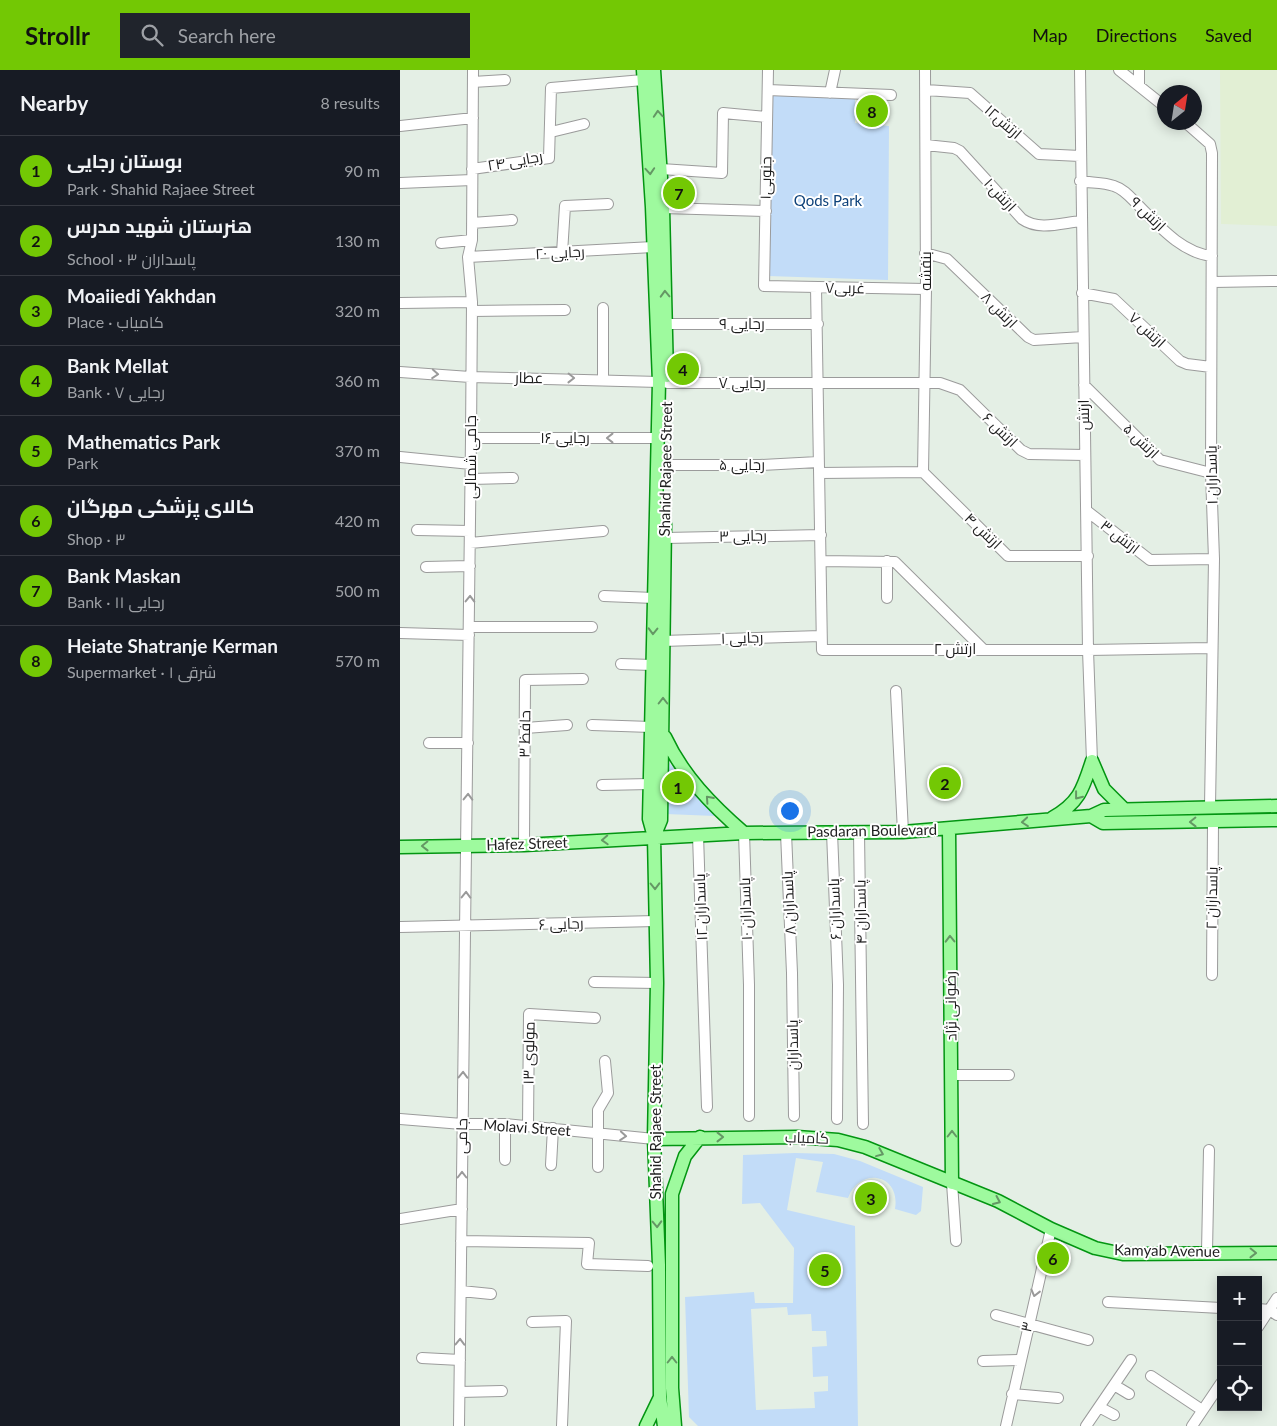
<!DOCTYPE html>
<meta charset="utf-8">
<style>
:root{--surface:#171b24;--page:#20242c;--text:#f1f3f6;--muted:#9ea1a6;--line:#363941;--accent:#73c804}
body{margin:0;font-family:Lato,Cairo,sans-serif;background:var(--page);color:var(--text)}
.controls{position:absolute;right:15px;bottom:15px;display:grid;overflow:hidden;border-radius:0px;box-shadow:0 2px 12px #0003}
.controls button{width:45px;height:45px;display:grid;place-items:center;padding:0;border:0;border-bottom:1px solid var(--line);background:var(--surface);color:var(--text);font:25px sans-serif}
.compass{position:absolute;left:757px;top:15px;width:45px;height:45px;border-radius:50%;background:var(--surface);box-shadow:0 2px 12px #0003;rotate:30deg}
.you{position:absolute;left:389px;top:740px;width:18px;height:18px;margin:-12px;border:4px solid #fff;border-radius:50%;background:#1a73e8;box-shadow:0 0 0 8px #1a73e833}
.badge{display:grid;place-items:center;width:32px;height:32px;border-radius:50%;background:var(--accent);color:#111;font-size:16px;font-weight:700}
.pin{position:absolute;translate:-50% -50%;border:2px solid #fff;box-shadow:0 1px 5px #0006}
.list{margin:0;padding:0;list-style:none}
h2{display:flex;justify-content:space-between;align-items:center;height:65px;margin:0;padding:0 20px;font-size:21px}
h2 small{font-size:16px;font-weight:400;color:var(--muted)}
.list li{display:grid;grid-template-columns:32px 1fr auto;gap:15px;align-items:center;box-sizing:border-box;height:70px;padding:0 20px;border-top:1px solid var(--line)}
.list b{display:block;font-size:19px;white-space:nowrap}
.list p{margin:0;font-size:16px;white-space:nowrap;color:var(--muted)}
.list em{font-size:16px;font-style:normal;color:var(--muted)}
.icon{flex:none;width:28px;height:28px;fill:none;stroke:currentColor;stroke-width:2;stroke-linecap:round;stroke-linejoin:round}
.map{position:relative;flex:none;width:877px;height:1356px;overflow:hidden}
header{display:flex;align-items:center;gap:30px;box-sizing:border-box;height:70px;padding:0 25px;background:var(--accent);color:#111}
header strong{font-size:24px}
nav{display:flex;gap:28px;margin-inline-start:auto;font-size:18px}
.search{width:350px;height:45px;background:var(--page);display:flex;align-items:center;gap:12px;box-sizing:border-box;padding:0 18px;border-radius:0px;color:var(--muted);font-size:19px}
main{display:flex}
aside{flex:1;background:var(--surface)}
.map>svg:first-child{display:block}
.commercial{fill:#e2efd4}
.park{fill:#c2dcf8;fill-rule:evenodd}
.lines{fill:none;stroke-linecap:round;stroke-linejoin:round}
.minor-casing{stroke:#9b9b9b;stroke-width:12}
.major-casing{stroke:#039512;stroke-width:15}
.minor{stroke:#fff;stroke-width:10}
.major{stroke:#9efa9e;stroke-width:12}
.oneway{stroke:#649764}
.oneway2{stroke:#9a9a9a}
.labels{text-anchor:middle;stroke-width:4;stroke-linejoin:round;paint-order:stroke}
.street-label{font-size:15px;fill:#1e1e1e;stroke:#fff}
.park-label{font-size:15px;fill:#0e427a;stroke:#fff}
</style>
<header>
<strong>Strollr</strong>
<div class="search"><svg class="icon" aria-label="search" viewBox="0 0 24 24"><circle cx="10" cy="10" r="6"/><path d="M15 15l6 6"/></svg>Search here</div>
<nav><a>Map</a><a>Directions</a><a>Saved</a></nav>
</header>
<main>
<aside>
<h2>Nearby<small>8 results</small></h2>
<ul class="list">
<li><span class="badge">1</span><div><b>بوستان رجایی</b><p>Park · Shahid Rajaee Street</p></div><em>90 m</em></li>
<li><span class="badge">2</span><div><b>هنرستان شهید مدرس</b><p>School · پاسداران ۳</p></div><em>130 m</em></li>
<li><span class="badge">3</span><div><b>Moaiiedi Yakhdan</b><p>Place · کامیاب</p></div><em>320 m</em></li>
<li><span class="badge">4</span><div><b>Bank Mellat</b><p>Bank · رجایی ۷</p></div><em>360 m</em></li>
<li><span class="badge">5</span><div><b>Mathematics Park</b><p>Park</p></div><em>370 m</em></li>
<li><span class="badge">6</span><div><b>کالای پزشکی مهرگان</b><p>Shop · ۳</p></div><em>420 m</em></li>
<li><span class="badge">7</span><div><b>Bank Maskan</b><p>Bank · رجایی ۱۱</p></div><em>500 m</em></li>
<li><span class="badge">8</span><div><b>Heiate Shatranje Kerman</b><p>Supermarket · شرقی ۱</p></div><em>570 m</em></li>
</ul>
</aside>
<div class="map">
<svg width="877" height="1356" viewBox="0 0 877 1356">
<rect width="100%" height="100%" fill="#e4efe5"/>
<path class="commercial" d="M 820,0 L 877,0 L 877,156 L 821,154 Z"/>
<path class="park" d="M 370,20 L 455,27 L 455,53 L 489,56 L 488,210 L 368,206 Z
M 266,689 L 315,746 L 266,744 Z
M 395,1083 L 434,1084 L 460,1091 L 523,1117 L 521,1141 L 516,1145 L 495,1139 C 501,1104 460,1096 448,1128 L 416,1122 L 423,1092 L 396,1088 L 387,1140 L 455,1156 L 458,1356 L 298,1356 L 289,1347 L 285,1227 L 354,1222 L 355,1233 L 393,1233 L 394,1178 L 360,1133 L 342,1134 L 343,1085 ZM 387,1237 L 388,1245 L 411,1244 L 412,1261 L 426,1261 L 427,1276 L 412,1277 L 413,1307 L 428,1306 L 428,1321 L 414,1322 L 415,1338 L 356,1340 L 351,1239 Z"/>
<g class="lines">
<g class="minor-casing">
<path id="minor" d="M 368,0 L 364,216 L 526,219
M 680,0 L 688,580 L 692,691
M 719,0 L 764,36
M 73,12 L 105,10
M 739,15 L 739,0
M 368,20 L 491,25
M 526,20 L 570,23 L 639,84 L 680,86
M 430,23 L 435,0
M 785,52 L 810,74 L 812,83 L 811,403 L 814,489 L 810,737
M 0,56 L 73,48
M 151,62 L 184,54
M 526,75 L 554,78 L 560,81 L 622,149 C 639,161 661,153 681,151
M 72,99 L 149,88 L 151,18 L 243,10
M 261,99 L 322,103 L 323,43 L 367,47
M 680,111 C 691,113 704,112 714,116 C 724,119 731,128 738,135 C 759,156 782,183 812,186
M 0,113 L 72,110
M 263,138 L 366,141
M 72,153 L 112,150
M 41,173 L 72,170
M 162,183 L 165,136 L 208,134
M 525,183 L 547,189 L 628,267 L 634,270 L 683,267
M 68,187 L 253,177
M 813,212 L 877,211
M 416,217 L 422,580 L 688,580 L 811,578
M 682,223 L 714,229 L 780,291 L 787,294 L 811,297
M 0,233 L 72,232
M 203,238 L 203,309
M 72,241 L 165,240
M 266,254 L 418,254
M 0,302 L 70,307 L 259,312
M 267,313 L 540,313 L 560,320 L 621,380 L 629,384 L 685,385
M 684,315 L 760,390 L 811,403
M 71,368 L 259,368
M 0,387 L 71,394
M 266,395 L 360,395 L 418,392
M 523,402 L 526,219 L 525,0
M 523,402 L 608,486 L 688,486
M 419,403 L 523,402
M 71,409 L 113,408
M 687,441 L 750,490 L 814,489
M 17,460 L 70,461
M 265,468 L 421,465
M 70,473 L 203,461
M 421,491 L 495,492 L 583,579
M 487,491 L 487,528
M 26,497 L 70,496
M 204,526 L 254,528
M 69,557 L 192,557
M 0,563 L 69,565
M 263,571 L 421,566
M 221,594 L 252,595
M 496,621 L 503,762
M 192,655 L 251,657
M 125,658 L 167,655
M 29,673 L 68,673
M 202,715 L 250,714
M 432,762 L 438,915 L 437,1049
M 459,762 L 463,1054
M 344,763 L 349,915 L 349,1046
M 386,763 L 392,903 L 394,1046
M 298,765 L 307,1037
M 124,775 L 125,610 L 183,609
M 0,857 L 256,851
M 812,905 L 813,751
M 194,912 L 257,913
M 552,1005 L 609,1005
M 0,1049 L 62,1054 L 105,1054 L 254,1069
M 128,1056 L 129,944 L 195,948
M 105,1090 L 105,1054
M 151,1095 L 153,1058
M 198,1097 L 198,1040 L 208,1023 L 205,991
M 552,1113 L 556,1171
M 0,1149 L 62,1139
M 61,1171 L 189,1173 L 187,1194 L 248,1196
M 807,1182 L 809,1080
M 61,1221 L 91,1224
M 708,1232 L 821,1238
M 858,1239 L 870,1240 L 877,1245
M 596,1245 L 688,1270
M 132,1252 L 166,1251 L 162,1356
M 858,1257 L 877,1228
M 22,1288 L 60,1290
M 583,1291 L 620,1290
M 751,1306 L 802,1340
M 714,1315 L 729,1324
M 60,1322 L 102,1321
M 612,1324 L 658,1328
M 699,1337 L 714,1345
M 59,1356 L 71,368 L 72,232 L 68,187 L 72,170 L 73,0
M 606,1356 L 651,1159
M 686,1356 L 731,1290
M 792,1356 L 821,1313"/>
</g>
<g class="major-casing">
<path id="major" d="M 243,0 L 252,137 L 259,312 L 249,749 L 254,767 L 257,913 L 254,1069 L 259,1195 L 260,1327 L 264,1356
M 254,0 L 263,138 L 267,306
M 265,667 C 283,706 312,735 344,763
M 692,691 L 704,719 L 724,739
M 691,746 L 703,753 L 877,750
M 652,748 C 679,733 683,719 692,691
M 549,759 L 552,1113
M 254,767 L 261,750 L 265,454
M 0,777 L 124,775 L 344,763 L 503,762 L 691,746 L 704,740 L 877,736
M 254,1069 L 397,1067 L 438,1070 L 465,1077 L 598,1131 L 651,1159 L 695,1178 L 723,1184 L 877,1183
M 246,1356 L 260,1327
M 275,1356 L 272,1318 L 272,1124 L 285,1086 L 300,1067"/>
</g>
<use href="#minor" class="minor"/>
<use href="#major" class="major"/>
</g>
<defs><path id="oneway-chevron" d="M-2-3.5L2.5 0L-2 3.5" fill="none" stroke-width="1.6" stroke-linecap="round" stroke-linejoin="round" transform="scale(1.25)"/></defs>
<g class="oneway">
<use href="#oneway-chevron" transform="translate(258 44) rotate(-94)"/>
<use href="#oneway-chevron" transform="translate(250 101) rotate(86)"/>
<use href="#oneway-chevron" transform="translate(265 224) rotate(-92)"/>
<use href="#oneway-chevron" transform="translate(253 561) rotate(91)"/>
<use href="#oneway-chevron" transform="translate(263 631) rotate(-90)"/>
<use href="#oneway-chevron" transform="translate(678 726) rotate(128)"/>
<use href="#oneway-chevron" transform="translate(309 729) rotate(-132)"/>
<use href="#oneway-chevron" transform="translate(625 752) rotate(175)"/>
<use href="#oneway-chevron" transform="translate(793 752) rotate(179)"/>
<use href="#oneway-chevron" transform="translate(205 770) rotate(177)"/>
<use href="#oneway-chevron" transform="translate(25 776) rotate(179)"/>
<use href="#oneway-chevron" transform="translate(255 816) rotate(89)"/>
<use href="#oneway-chevron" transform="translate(550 869) rotate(-91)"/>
<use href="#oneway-chevron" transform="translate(552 1064) rotate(-90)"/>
<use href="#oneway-chevron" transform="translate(320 1067)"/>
<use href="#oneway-chevron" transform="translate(480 1083) rotate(22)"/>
<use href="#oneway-chevron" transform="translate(597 1131) rotate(24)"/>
<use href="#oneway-chevron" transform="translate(257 1154) rotate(88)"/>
<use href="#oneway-chevron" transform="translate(853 1183) rotate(1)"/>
<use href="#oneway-chevron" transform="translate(272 1290) rotate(-90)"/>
</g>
<g class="oneway2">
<use href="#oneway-chevron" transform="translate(35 304) rotate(4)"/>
<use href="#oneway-chevron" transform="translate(171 308) rotate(1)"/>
<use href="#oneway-chevron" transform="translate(210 368) rotate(-180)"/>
<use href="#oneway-chevron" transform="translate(70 529) rotate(-89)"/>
<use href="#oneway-chevron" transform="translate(68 727) rotate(-89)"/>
<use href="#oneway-chevron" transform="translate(66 825) rotate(-89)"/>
<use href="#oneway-chevron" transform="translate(63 1005) rotate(-89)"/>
<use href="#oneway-chevron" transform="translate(223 1066) rotate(5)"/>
<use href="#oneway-chevron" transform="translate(62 1105) rotate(-90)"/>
<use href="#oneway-chevron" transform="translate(635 1223) rotate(104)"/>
<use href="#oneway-chevron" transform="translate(60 1272) rotate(-89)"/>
</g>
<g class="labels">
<g class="street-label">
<text transform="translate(603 52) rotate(41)" y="5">ارتش۱۲</text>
<text transform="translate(115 91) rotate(-10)" y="5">رجایی ۲۴</text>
<text transform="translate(366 108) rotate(-89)" y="5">جنوبی۱</text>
<text transform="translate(600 125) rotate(47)" y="5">ارتش۱۰</text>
<text transform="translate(748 144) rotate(44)" y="5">ارتش ۹</text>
<text transform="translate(160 183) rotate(-3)" y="5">رجایی ۲۰</text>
<text transform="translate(526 201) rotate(-90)" y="5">بنفشه</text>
<text transform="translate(445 218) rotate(1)" y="5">غربی۷</text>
<text transform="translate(599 240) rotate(45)" y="5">ارتش ۸</text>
<text x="342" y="259">رجایی ۹</text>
<text transform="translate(747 260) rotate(43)" y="5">ارتش ۷</text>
<text transform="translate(129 308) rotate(1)" y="5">عطار</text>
<text x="342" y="318">رجایی ۷</text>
<text transform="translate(684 345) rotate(-91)" y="5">ارتش</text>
<text transform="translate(600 360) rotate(44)" y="5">ارتش ۶</text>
<text x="165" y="373">رجایی ۱۶</text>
<text transform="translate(741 371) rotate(44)" y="5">ارتش ۵</text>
<text transform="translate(71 387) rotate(-90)" y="5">جامی شمالی</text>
<text x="342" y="400">رجایی ۵</text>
<text transform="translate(266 399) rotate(-89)" y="5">Shahid Rajaee Street</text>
<text transform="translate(812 405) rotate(-91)" y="5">پاسداران ۱</text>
<text transform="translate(583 461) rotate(44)" y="5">ارتش ۴</text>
<text transform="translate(343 466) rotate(-1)" y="5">رجایی ۳</text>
<text transform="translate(720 467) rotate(38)" y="5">ارتش ۳</text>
<text transform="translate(342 568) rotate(-2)" y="5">رجایی ۱</text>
<text x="555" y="584">ارتش ۲</text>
<text transform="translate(125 664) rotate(-89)" y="5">حافظ ۳</text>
<text transform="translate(472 761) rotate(-1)" y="5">Pasdaran Boulevard</text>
<text transform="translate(127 774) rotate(-2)" y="5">Hafez Street</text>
<text transform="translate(812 828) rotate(-89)" y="5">پاسداران ۲</text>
<text transform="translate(389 833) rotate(-93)" y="5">پاسداران ۸</text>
<text transform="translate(301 837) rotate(-92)" y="5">پاسداران ۱۲</text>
<text transform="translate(346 839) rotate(-92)" y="5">پاسداران ۱۰</text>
<text transform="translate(435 839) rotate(-92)" y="5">پاسداران ۶</text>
<text transform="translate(461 842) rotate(-91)" y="5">پاسداران ۴</text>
<text transform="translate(161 854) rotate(-2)" y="5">رجایی ۶</text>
<text transform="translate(551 936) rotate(-91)" y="5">رضوانی نژاد</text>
<text transform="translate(393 975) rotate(-91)" y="5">پاسداران</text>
<text transform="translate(129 983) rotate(-89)" y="5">مولوی ۱۳</text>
<text transform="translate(127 1058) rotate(4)" y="5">Molavi Street</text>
<text transform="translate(256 1062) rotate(-90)" y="5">Shahid Rajaee Street</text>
<text transform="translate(62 1066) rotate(-89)" y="5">جامی</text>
<text transform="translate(407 1068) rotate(2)" y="5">کامیاب</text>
<text transform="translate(767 1181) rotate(1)" y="5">Kamyab Avenue</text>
<text transform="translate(627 1257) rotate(-77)" y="5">۳</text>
</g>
<g class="park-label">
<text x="428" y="136">Qods Park</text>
</g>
</g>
</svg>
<div class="controls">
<button>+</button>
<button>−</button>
<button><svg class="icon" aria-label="locate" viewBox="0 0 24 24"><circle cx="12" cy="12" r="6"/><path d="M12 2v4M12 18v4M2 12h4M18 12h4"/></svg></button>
</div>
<svg class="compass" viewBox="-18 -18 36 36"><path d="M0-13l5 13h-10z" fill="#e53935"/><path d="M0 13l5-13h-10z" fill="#9ea1a6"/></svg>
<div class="you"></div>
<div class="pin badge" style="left:278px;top:717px">1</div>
<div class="pin badge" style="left:545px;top:713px">2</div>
<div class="pin badge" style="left:471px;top:1128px">3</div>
<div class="pin badge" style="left:283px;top:299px">4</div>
<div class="pin badge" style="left:425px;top:1200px">5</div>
<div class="pin badge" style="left:653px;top:1188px">6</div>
<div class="pin badge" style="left:279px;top:123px">7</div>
<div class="pin badge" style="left:472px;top:41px">8</div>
</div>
</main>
